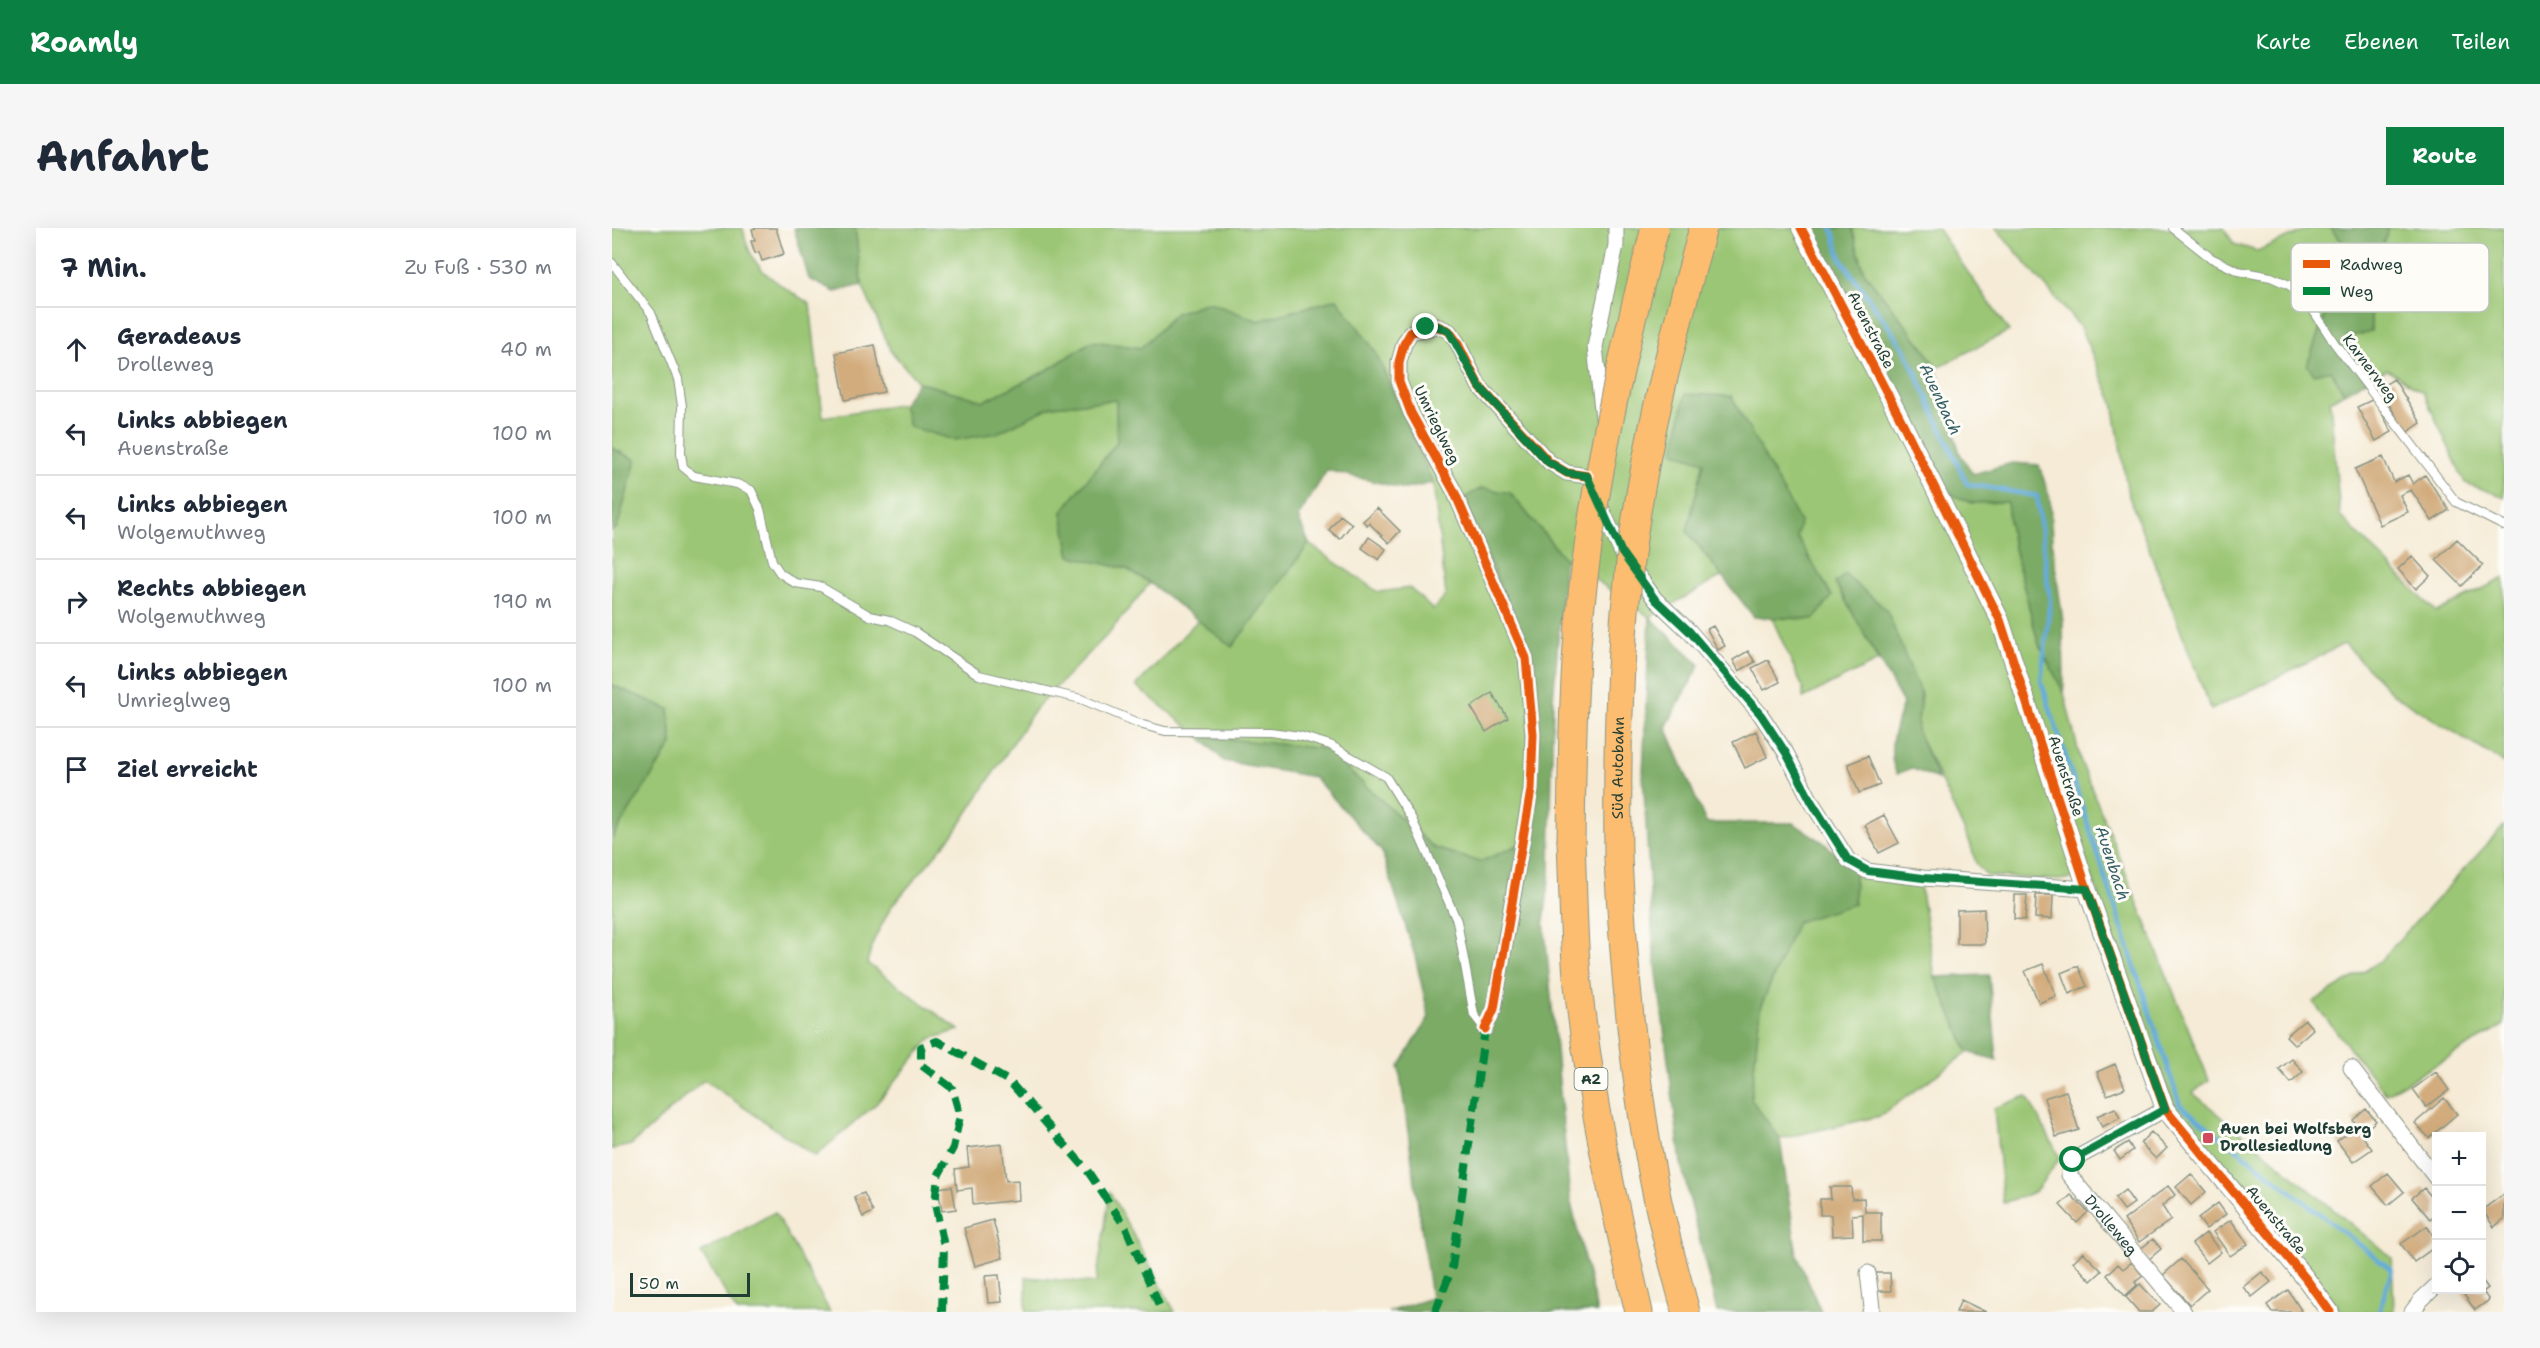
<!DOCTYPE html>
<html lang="de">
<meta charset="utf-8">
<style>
:root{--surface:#fff;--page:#f6f6f7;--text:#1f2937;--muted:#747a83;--line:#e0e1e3;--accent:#0b8043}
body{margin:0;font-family:"Shantell Sans",sans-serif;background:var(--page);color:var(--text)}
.controls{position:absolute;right:18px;bottom:18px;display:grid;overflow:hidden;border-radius:0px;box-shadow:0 6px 24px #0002}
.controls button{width:54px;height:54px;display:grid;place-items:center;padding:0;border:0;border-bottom:2px solid var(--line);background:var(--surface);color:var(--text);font:30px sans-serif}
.scale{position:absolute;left:18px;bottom:15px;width:120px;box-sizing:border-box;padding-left:6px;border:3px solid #1f3d34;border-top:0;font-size:16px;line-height:21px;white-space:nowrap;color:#1f3d34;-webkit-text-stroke:4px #fdfcf7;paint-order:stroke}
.stop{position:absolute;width:18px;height:18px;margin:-14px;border:4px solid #0b8043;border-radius:50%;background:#fff}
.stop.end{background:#0b8043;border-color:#fff;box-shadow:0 2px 6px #0008}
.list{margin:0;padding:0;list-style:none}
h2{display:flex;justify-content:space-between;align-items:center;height:78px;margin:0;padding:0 24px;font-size:26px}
h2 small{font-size:20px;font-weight:400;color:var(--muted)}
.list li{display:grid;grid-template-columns:39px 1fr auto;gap:18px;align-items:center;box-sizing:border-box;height:84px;padding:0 24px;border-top:2px solid var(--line)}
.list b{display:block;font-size:22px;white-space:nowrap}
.list p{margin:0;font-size:20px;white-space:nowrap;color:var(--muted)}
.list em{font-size:20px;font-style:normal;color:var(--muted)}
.icon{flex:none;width:33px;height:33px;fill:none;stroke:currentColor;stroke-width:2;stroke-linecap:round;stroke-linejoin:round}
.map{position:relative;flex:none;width:1892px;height:1084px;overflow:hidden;border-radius:0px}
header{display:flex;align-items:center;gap:36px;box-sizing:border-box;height:84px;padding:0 30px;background:var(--accent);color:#fff}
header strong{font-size:28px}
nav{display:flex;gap:33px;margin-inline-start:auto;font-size:21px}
.intro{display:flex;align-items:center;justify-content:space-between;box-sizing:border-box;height:144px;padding:0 36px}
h1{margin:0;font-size:42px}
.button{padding:15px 27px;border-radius:0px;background:var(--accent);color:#fff;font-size:21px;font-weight:700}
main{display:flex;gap:36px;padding:0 36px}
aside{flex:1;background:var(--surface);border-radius:0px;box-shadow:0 6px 24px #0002}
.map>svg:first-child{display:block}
.green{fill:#9bc674;stroke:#5d8254;stroke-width:1.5}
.forest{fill:#7cab66;stroke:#4e744d;stroke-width:1.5}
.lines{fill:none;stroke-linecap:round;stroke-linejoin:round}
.stream{stroke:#65acdc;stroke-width:4.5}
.building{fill:#d2ac7d}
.service-casing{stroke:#8a9485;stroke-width:10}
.minor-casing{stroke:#8a9485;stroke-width:17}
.tertiary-casing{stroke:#8a9485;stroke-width:20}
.motorway-casing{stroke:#8a9485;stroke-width:29}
.service{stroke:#fff;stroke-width:8}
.minor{stroke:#fff;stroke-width:15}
.tertiary{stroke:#fff;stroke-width:18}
.motorway{stroke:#fcbd6f;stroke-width:27}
.motorway-bridge-casing{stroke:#8a9485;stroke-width:29;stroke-linecap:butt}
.motorway-bridge{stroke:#fcbd6f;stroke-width:27}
.quiet{stroke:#00873e;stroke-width:8;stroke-dasharray:15 8;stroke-linecap:butt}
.cycleway-casing{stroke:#fdfcf7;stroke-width:13}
.cycleway{stroke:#e8590c;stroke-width:9}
.route{stroke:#0b8043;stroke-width:8}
.poi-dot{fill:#d1495b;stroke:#fdfcf7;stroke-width:2}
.labels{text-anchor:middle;stroke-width:6;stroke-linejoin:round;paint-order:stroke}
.shield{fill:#fdfcf7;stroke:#62766e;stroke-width:1.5}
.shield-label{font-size:14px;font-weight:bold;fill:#1f3d34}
.street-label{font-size:15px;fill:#1f3d34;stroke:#fdfcf7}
.poi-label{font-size:15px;font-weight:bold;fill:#1f3d34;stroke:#fdfcf7;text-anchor:start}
.water-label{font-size:16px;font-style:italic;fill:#345e66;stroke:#fdfcf7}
.key{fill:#fdfcf7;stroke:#bac3bc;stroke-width:1.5}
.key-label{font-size:16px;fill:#1f3d34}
</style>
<header>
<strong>Roamly</strong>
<nav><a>Karte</a><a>Ebenen</a><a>Teilen</a></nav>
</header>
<div class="intro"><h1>Anfahrt</h1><a class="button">Route</a></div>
<main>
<aside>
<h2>7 Min.<small>Zu Fuß · 530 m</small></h2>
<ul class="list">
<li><svg class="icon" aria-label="ahead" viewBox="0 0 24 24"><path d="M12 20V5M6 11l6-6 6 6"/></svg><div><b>Geradeaus</b><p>Drolleweg</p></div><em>40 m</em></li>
<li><svg class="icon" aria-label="left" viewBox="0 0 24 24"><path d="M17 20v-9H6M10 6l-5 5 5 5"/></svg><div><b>Links abbiegen</b><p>Auenstraße</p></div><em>100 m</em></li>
<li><svg class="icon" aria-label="left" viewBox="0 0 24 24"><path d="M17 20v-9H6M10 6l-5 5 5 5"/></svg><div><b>Links abbiegen</b><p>Wolgemuthweg</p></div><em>100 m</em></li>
<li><svg class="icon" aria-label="right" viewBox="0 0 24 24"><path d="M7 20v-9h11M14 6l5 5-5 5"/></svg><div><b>Rechts abbiegen</b><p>Wolgemuthweg</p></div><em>190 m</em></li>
<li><svg class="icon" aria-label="left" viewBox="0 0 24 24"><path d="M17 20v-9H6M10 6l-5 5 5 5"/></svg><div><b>Links abbiegen</b><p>Umrieglweg</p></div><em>100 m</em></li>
<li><svg class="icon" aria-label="arrive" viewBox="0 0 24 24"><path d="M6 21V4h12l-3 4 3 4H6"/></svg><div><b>Ziel erreicht</b></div></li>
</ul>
</aside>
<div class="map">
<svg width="1892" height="1084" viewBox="0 0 1892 1084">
<rect width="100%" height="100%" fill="#fdfcf7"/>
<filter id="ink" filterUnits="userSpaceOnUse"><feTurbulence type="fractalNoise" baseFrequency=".0167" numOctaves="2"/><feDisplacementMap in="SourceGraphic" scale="12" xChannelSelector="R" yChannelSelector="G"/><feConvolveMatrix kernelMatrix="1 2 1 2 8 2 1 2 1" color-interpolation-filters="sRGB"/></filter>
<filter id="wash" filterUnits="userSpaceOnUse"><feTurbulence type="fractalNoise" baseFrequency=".008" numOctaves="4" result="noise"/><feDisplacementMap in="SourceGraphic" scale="24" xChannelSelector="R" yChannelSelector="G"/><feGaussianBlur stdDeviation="1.35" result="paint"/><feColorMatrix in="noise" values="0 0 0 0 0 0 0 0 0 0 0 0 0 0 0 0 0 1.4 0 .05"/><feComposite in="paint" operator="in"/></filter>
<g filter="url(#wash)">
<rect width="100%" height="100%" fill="#f5ebd6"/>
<path class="green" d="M 0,0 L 131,0 C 137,43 165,54 198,76 L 211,189 L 291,176 L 297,199 L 385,205 L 440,178 L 504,172 L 505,214 L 450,284 L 458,328 L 515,341 L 538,355 L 495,407 L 423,481 L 343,604 L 279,679 L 261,714 L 255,735 L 347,802 L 318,811 L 264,876 L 203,928 L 92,852 L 19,917 L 0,921 L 0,610 L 60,516 L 57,481 L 0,457 L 0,302 L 5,299 L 24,232 L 0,220 Z
M 243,0 L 1203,0 L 1205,17 L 1360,275 L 1395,274 L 1399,308 L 1426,414 L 1452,465 L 1469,534 L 1597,852 L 1581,865 L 1780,1030 L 1782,1084 L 1729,1084 L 1698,1040 L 1626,958 L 1562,878 L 1525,784 L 1480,648 L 1446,652 L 1375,648 L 1364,635 L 1358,615 L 1305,502 L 1309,466 L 1249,398 L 1266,433 L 1191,470 L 1191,460 L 1160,390 L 1202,391 L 1220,368 L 1185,309 L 1119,168 L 1063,224 L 1092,233 L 1075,303 L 1110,348 L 1038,389 L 953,331 L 898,265 L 918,431 L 916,613 L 868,634 L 822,620 L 713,521 L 587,508 L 524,458 L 586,392 L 620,418 L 697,316 L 766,364 L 798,360 L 821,382 L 834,367 L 821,255 L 725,71 L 646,93 L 596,74 L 564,85 L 530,120 L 480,113 L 434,143 L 372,173 L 306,154 L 279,123 L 250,57 Z
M 1240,0 L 1325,0 L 1397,103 L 1324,140 L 1314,123 L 1252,44 Z
M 1384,0 L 1612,0 L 1622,16 L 1645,23 L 1699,0 L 1718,0 L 1741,26 L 1727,70 L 1714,84 L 1719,142 L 1732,165 L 1718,173 L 1728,288 L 1824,384 L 1892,350 L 1892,535 L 1782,467 L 1732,416 L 1599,482 L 1516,266 L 1501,175 L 1468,99 Z
M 1777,0 L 1892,0 L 1892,269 L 1853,255 L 1811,164 L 1775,141 L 1763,147 L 1747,130 L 1735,109 L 1759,104 L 1759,48 Z
M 1892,598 L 1892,797 L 1774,866 L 1701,774 L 1767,734 Z
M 1243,643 L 1306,645 L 1323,749 L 1356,824 L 1268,888 L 1168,911 L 1139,872 L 1148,780 L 1185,693 L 1242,676 Z
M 1415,868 L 1448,930 L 1423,964 L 1391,975 L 1382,880 Z
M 498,964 L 563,1084 L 414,1084 L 414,1049 L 484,1055 Z
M 163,984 L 218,1084 L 125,1084 L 89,1025 Z"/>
<path class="forest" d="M 182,0 L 243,0 L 250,57 L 223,64 L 197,51 Z
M 1203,0 L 1240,0 L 1252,44 L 1314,123 L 1324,140 L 1348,226 L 1361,246 L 1400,235 L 1427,237 L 1438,271 L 1440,314 L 1451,394 L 1452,465 L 1426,414 L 1399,308 L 1395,274 L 1360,275 L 1335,265 L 1205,17 Z
M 1718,0 L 1777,0 L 1759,48 L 1759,104 L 1735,109 L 1747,130 L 1763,147 L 1732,165 L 1719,142 L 1702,146 L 1695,137 L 1714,84 L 1727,70 L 1741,26 Z
M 725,71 L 763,123 L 821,255 L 793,261 L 715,242 L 686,289 L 697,316 L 620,419 L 538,355 L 515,341 L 458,328 L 450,284 L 505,214 L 504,172 L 440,178 L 385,205 L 342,212 L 297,199 L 291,176 L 306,154 L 372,173 L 434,143 L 480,113 L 529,120 L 564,85 L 597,74 L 646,93 Z
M 1073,166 L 1119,168 L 1188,294 L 1185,309 L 1220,368 L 1202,391 L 1142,389 L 1075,303 L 1092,234 L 1062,224 Z
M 0,220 L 24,232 L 5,300 L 0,302 Z
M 870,260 L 898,265 L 953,331 L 941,472 L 938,645 L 932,693 L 958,971 L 985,1084 L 776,1084 L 819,1070 L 787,839 L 817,789 L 803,728 L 770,624 L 702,549 L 612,533 L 587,508 L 713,521 L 822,620 L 868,634 L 916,613 L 918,431 L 852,270 Z
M 1233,347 L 1274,381 L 1309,466 L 1305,502 L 1326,551 L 1299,540 L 1285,546 C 1273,523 1284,498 1291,475 C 1268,435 1247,394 1223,355 Z
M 1038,389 L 1088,437 L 1054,499 L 1094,595 L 1181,595 L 1211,614 L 1243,643 L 1242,676 L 1185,694 L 1148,780 L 1139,871 L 1168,911 L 1185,1027 L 1209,1084 L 1105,1084 L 1069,935 L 1041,714 L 1031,546 Z
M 0,457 L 57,481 L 60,516 L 0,610 Z
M 1377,747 L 1385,832 L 1356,824 L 1323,749 Z"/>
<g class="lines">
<path class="stream" d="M 1220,0 L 1229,31 L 1293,122 L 1355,256 L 1425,268 L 1438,373 L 1429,453 L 1568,877 L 1780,1042 L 1767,1084"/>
</g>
<g id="blocks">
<path class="building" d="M 144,0 L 164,0 L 172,26 L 150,33 L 147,24 L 143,25 L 139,13 L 143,12 L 140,1 Z
M 263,117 L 272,164 L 233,172 L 224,125 Z
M 1782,151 L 1809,195 L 1794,205 L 1767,160 Z
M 1762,171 L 1780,204 L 1764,213 L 1745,179 Z
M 1771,229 L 1782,254 L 1796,247 L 1801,256 L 1813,247 L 1837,282 L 1820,293 L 1799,262 L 1788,267 L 1796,284 L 1768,297 L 1743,241 Z
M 765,280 L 788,303 L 777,315 L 757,295 L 755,297 L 751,293 Z
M 728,287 L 740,296 L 728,311 L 717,302 Z
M 757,309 L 774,321 L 767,332 L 750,320 Z
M 1845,311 L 1871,337 L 1850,358 L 1824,332 Z
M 1800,328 L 1818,348 L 1804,361 L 1786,341 Z
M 1101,398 L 1113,418 L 1106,422 L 1095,401 Z
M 1136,423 L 1143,434 L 1127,443 L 1121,432 Z
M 1156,432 L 1168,454 L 1152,462 L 1140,440 Z
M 880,465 L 896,490 L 874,504 L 859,479 Z
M 1144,503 L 1155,529 L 1133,540 L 1121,514 Z
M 1256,528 L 1268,557 L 1247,565 L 1236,536 Z
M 1272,587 L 1287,615 L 1267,625 L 1253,597 Z
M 1403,667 L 1415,667 L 1413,692 L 1402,691 Z
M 1424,667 L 1441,667 L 1440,691 L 1423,690 Z
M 1372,681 L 1373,716 L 1345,716 L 1345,682 Z
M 1431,736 L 1444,768 L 1427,775 L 1413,743 Z
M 1466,738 L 1475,758 L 1457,766 L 1449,745 Z
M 1693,792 L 1701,801 L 1683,817 L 1674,808 Z
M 1680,831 L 1691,844 L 1679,855 L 1667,841 Z
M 1503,836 L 1513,860 L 1495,867 L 1485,844 Z
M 1824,844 L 1837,862 L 1814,879 L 1801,861 Z
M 1454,863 L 1467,902 L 1444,909 L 1432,870 Z
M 1832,870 L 1845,886 L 1817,910 L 1803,895 Z
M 1503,880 L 1508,890 L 1490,899 L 1485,888 Z
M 1754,881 L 1764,893 L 1751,904 L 1741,892 Z
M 1744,899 L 1760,921 L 1741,934 L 1725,913 Z
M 1539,904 L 1555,920 L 1544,931 L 1528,915 Z
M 1516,914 L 1521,922 L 1508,932 L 1502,923 Z
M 390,916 L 394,953 L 406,952 L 407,972 L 361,977 L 360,960 L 345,962 L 343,941 L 357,939 L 355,920 Z
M 1776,945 L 1792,964 L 1776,977 L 1760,958 Z
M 1579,946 L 1594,964 L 1579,977 L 1564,959 Z
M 340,958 L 344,981 L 330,983 L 326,960 Z
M 1556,958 L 1563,967 L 1550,978 L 1559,992 L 1527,1014 L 1512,992 Z
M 1218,959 L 1239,959 L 1240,971 L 1252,970 L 1253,984 L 1269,984 L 1269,1013 L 1251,1013 L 1251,986 L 1240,987 L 1241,1007 L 1220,1008 L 1219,987 L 1208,987 L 1208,971 L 1219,971 Z
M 1812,960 L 1824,974 L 1824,986 L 1818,991 L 1800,970 Z
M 1513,962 L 1522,975 L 1512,982 L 1503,970 Z
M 252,965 L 261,984 L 251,989 L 242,969 Z
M 1892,966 L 1892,991 L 1882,999 L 1870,982 Z
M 1459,967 L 1476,984 L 1465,995 L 1448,977 Z
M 1606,975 L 1614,986 L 1594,1001 L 1586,990 Z
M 381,992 L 391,1030 L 363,1038 L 352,1000 Z
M 1619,992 L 1636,1016 L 1618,1028 L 1601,1004 Z
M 1815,998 L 1824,1012 L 1824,1018 L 1802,1034 L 1789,1016 Z
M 1594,1005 L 1609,1024 L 1595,1035 L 1580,1016 Z
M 1541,1011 L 1549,1021 L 1536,1032 L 1527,1022 Z
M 1471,1024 L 1490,1043 L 1479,1053 L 1461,1034 Z
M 1569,1031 L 1596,1061 L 1578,1077 L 1551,1047 Z
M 1520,1034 L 1531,1048 L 1523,1054 L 1525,1057 L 1513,1068 L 1495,1047 L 1506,1036 L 1511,1041 Z
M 1650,1044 L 1659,1054 L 1640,1069 L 1631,1059 Z
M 1264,1045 L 1278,1045 L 1279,1063 L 1265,1063 Z
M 387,1047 L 390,1074 L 376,1075 L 373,1048 Z
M 1870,1052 L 1876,1060 L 1871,1064 L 1877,1072 L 1863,1082 L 1850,1064 L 1853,1062 L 1870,1062 Z
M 1528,1056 L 1548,1077 L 1540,1084 L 1527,1084 L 1514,1069 Z
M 1676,1062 L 1689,1082 L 1686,1084 L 1660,1084 L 1655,1077 Z
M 1349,1072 L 1374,1084 L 1344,1084 Z"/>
</g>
</g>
<g filter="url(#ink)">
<use href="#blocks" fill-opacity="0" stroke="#8a9485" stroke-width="1.5"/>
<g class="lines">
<g class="service-casing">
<path id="service" d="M 1561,0 L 1599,30 L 1626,43 L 1659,49 L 1677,57 L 1694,71 L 1723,116 L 1844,274 L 1892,298
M 0,35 L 39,85 L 66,151 L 70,178 L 69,225 L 71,239 L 82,248 L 125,256 L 139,262 L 148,281 L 160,333 L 168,345 L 183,355 L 209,359 L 258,388 L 277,392 L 303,404 L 367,447 L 469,471 L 531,497 L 553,503 L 658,504 L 688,508 L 718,517 L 774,549 L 800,591 L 845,693 L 862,787 L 873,801"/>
</g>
<g class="minor-casing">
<g id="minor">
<path d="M 991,190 L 983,119 L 1004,17 L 1004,0"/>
<path d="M 986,273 L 1010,325 L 1043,371 L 1078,404 L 1149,487 L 1174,525 L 1199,573 L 1236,632 L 1255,643 L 1311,650 L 1475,661"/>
<path d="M 873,801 L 882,781 L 919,562 L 921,506 L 914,430 L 842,263 L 799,185 L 787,153 L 787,134 L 792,116 L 799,104 L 825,98 L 837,103 L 845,114 L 867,158 L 937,234 L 955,245 L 975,248"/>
<path d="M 1739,840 L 1824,950"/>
<path id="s1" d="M 1553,881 L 1461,932 L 1457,947 L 1572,1084"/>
<path d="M 1256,1045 L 1260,1080 L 1258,1084"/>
<path d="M 1800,1084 L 1809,1072 L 1824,1058"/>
</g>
</g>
<g class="tertiary-casing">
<path id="tertiary" d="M 1189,0 L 1287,188 L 1388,392 L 1475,661 L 1553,881 L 1694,1051 L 1718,1084"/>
</g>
<g class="motorway-casing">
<path id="motorway" d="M 959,614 C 961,658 961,703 965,747 C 976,861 1001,973 1027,1084
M 1006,630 C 1012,743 1022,857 1045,969 C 1053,1008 1064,1046 1074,1084"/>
</g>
<use href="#service" class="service"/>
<use href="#minor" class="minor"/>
<use href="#tertiary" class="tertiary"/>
<use href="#motorway" class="motorway"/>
<g class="motorway-bridge-casing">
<g id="motorway-bridge">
<path d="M 959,614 C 960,549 960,484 965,419 C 976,277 1007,137 1043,0"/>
<path id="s2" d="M 1006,630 C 1005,533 1006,439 1017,343 C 1030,226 1060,113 1091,0"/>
</g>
</g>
<use href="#motorway-bridge" class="motorway-bridge"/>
<path class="quiet" d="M 330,1084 L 332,1018 L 323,976 L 326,948 L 341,920 L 348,888 L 340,860 L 309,837 L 309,819 L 325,813 L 397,853 L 475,942 L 514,1000 L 550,1084
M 823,1084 L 840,1040 L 873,801"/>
<g class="cycleway-casing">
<path id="cycleway" d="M 1189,0 L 1287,188 L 1388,392 L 1475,661 L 1553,881 L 1694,1051 L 1718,1084
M 873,801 L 882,781 L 919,562 L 921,506 L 914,430 L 842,263 L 799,185 L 787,153 L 787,134 L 792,116 L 799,104 L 825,98 L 837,103 L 845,114 L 867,158 L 937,234 L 955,245 L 975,248"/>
</g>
<use href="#cycleway" class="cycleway"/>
</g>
</g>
<g class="lines" filter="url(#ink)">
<path class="route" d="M 814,99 L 825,98 L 837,103 L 867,158 L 936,234 L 955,245 L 975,248 L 1010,325 L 1043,371 L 1078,404 L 1149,487 L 1174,525 L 1199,573 L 1236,632 L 1256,643 L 1311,650 L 1475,661 L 1553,881 L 1461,932"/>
</g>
<rect class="poi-dot" x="1590" y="904" width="12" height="12" rx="3"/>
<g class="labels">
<rect class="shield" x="962.5" y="840" width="33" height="22" rx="4.5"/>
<g class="shield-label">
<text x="979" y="856">A2</text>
</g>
<g class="street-label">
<text transform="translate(1259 102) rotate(63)" y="5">Auenstraße</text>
<text transform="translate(1758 140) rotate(53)" y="5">Karnerweg</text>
<text transform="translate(825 197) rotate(64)" y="5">Umrieglweg</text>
<text dy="5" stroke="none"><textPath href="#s2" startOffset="90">Süd Autobahn</textPath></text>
<text transform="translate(1454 548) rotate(72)" y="5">Auenstraße</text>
<text transform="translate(1664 992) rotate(50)" y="5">Auenstraße</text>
<text dy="5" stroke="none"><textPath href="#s1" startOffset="186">Drolleweg</textPath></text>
</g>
<g class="poi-label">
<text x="1608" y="906">Auen bei Wolfsberg<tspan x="1608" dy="17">Drollesiedlung</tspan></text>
</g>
<g class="water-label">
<text transform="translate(1329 171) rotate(65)" y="6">Auenbach</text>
<text transform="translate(1501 635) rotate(72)" y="6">Auenbach</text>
</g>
</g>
<rect x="1679" y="15" width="198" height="69" rx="9" class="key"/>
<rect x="1691" y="32" width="27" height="8" fill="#e8590c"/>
<rect x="1691" y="59" width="27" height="8" fill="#00873e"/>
<g class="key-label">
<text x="1728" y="42">Radweg</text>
<text x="1728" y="69">Weg</text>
</g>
</svg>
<div class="controls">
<button>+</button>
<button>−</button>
<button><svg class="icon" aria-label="locate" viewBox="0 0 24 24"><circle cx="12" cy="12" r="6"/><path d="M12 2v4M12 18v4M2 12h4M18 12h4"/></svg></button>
</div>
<div class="scale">50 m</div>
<div class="stop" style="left:1461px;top:932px"></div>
<div class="stop end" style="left:814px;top:99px"></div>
</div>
</main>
